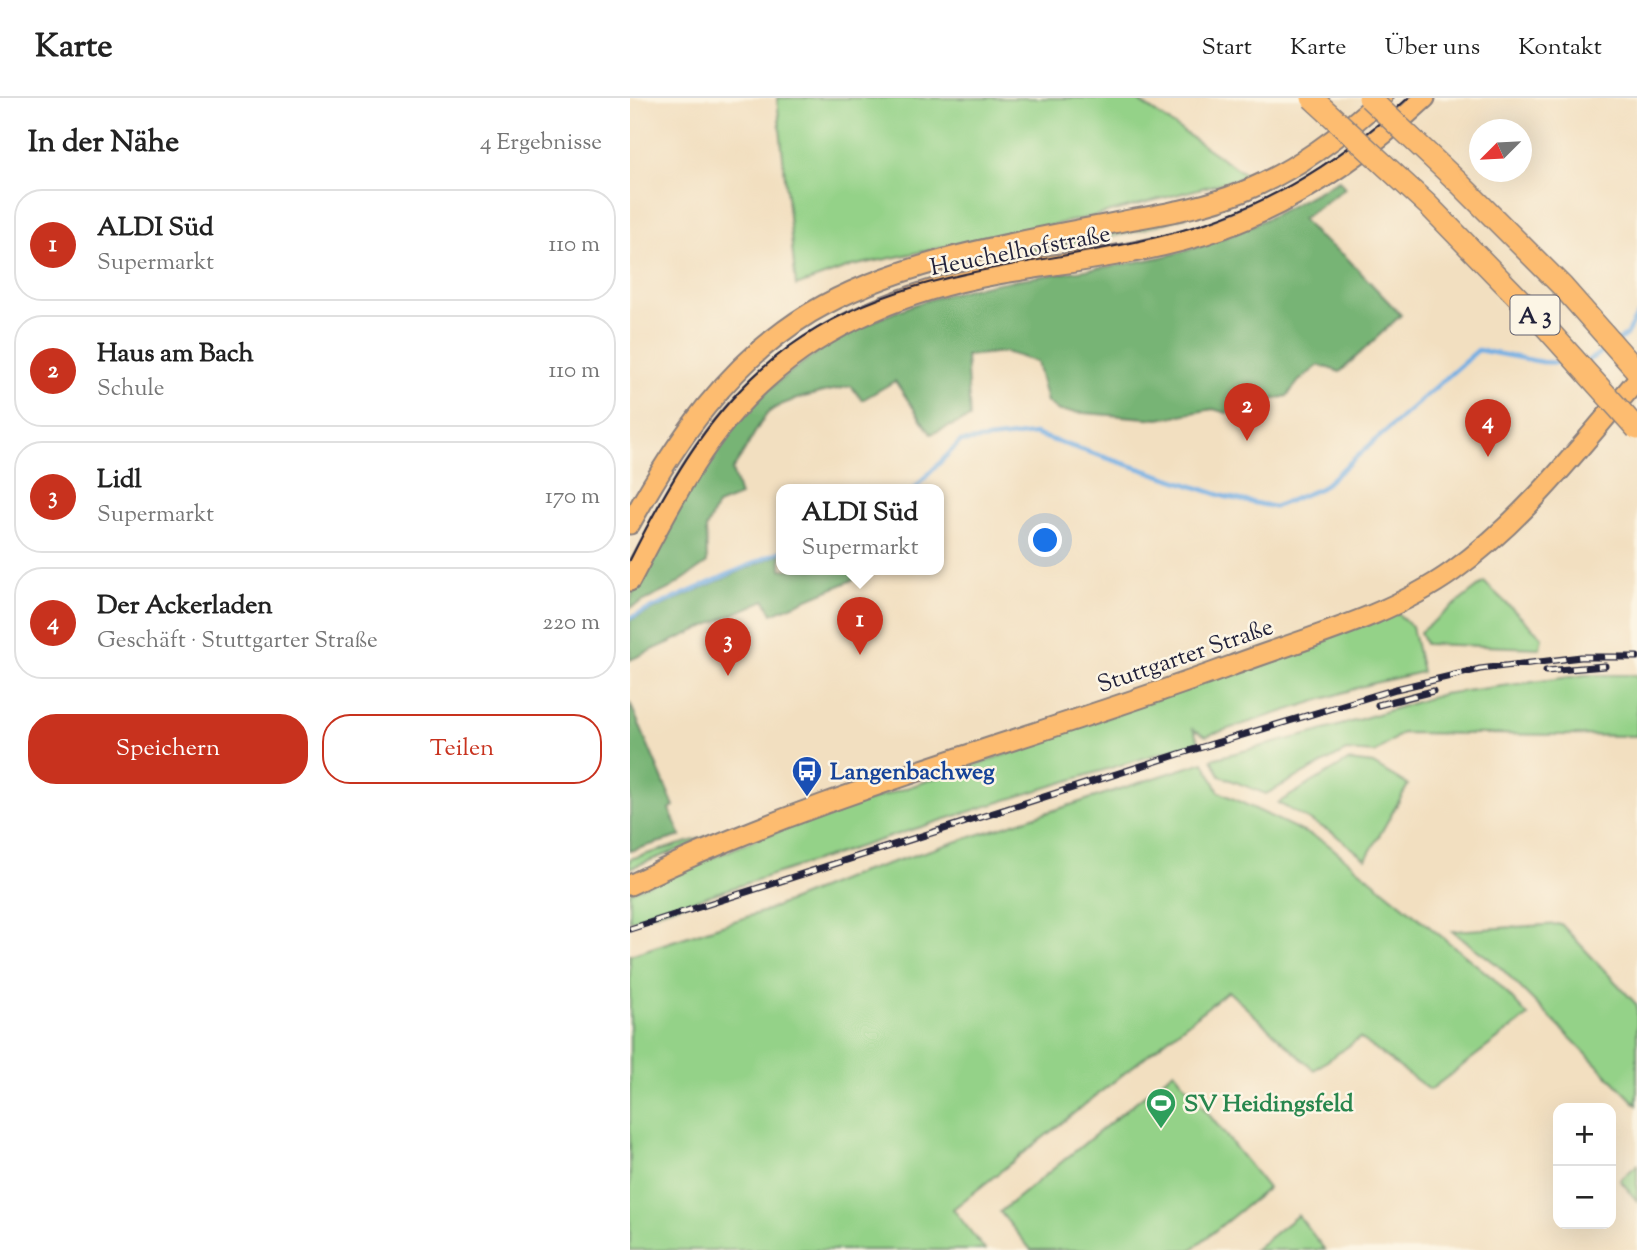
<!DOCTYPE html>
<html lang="de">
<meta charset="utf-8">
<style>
:root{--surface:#fff;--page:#f2f2f2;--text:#222;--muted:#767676;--line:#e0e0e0;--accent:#c8321e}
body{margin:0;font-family:"Sorts Mill Goudy",serif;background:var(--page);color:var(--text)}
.controls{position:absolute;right:21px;bottom:21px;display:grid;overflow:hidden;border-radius:14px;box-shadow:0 7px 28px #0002}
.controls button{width:63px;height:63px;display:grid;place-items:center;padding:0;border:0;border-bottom:2px solid var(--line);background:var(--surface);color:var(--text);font:35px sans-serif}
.compass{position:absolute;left:839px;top:21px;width:63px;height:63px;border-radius:50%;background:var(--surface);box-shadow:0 7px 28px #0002;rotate:246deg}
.you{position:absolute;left:416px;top:443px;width:24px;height:24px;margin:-18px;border:5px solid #fff;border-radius:50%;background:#1a73e8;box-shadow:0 0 0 10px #1a73e833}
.badge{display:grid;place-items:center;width:46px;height:46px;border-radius:50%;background:var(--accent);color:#fff;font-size:23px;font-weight:700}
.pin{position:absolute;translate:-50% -58px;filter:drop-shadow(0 2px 4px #0008)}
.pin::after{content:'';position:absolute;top:37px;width:24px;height:21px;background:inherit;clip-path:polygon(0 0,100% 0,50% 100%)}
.popup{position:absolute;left:146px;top:386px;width:168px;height:91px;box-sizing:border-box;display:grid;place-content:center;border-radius:14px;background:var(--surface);filter:drop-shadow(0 2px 5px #0005);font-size:23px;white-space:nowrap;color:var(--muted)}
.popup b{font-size:26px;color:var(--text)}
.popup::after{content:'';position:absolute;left:50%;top:100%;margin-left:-14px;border:14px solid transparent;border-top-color:var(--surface)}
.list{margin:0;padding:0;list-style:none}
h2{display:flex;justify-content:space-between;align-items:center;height:91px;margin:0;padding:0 28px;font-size:30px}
h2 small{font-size:23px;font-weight:400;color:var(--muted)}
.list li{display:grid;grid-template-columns:46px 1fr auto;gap:21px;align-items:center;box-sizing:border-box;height:112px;margin:0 14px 14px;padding:0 14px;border:2px solid var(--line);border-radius:28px}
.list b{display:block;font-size:26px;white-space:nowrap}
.list p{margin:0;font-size:23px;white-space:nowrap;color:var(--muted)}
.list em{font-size:23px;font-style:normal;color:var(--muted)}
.actions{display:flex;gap:14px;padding:21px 28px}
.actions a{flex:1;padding:16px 0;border:2px solid var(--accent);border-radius:28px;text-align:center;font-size:24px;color:var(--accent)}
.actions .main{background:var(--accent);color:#fff}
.map{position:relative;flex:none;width:1007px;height:1152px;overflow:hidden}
header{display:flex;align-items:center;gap:42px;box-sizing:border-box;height:98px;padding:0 35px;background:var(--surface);border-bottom:2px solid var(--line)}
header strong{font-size:33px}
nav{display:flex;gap:38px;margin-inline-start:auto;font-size:24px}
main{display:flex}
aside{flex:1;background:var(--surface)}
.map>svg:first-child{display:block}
.green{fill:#94d288;stroke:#5b7a62;stroke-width:2}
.forest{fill:#77b474;stroke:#4c6b58;stroke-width:2}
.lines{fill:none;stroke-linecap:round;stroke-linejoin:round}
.stream{stroke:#71ade3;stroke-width:4.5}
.major-casing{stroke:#8a807e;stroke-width:23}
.highway-casing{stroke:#8a807e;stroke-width:24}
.major{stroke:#fdbc70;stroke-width:19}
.highway{stroke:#fdbc70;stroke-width:21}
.tram{stroke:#22223b;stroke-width:2}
.rail-casing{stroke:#22223b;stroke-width:7}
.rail{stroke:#fcf5e5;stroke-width:4.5;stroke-dasharray:13;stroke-linecap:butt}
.highway-bridge-casing{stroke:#8a807e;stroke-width:24;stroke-linecap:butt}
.highway-bridge{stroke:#fdbc70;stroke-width:21}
.labels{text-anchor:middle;stroke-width:5;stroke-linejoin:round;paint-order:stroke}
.shield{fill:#fcf5e5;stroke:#63616e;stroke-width:2}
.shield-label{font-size:23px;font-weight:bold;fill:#22223b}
.street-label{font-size:24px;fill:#22223b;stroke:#fcf5e5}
.transit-label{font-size:24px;font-weight:bold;fill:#164399;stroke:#fcf5e5;text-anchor:start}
.leisure-label{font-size:24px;font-weight:bold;fill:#27864d;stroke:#fcf5e5;text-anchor:start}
</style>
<header>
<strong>Karte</strong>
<nav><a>Start</a><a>Karte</a><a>Über uns</a><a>Kontakt</a></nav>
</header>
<main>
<aside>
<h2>In der Nähe<small>4 Ergebnisse</small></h2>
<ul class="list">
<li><span class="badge">1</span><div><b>ALDI Süd</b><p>Supermarkt</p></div><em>110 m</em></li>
<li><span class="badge">2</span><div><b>Haus am Bach</b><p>Schule</p></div><em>110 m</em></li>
<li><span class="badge">3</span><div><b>Lidl</b><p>Supermarkt</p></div><em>170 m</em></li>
<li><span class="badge">4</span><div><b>Der Ackerladen</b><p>Geschäft · Stuttgarter Straße</p></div><em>220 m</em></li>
</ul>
<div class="actions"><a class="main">Speichern</a><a>Teilen</a></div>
</aside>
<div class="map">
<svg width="1007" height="1152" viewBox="0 0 1007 1152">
<rect width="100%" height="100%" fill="#fcf5e5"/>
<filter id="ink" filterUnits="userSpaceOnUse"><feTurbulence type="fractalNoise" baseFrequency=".0143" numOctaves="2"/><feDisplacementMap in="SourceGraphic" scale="14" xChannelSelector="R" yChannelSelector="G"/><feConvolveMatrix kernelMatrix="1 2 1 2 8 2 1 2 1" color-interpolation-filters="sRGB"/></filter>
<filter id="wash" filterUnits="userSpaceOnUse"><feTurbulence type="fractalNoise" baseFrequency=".00686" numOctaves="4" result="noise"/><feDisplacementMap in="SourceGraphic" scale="28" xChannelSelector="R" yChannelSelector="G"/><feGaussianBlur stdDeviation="1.57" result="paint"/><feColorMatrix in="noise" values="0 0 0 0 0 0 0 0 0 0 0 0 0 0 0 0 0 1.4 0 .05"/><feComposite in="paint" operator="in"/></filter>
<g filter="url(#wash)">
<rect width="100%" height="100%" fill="#f2dfc0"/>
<path class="green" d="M 147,0 L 504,0 L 618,78 L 461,119 L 222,168 L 166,188 Z
M 558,118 L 497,136 L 403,153 L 397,151 Z
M 854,484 L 912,539 L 910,550 L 795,546 L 790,534 Z
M 765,513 L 782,529 L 792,574 L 740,586 L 576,638 L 563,631 L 569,644 C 378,699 189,762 0,823 L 0,794 L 134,738 L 377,656 Z
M 955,577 L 1007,577 L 1007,638 L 772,635 L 745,655 L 716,653 L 636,696 L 590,678 L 582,661 L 688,634 L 813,596 Z
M 718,663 L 743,666 L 778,687 L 736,761 L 703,735 L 648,705 Z
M 574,664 L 589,694 L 695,744 L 864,881 L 898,918 L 800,992 L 730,940 L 684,972 L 598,893 L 323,1111 L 355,1152 L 0,1152 L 0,857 L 135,813 L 232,774 Z
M 106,730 L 0,770 L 0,761 Z
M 931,826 L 1007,907 L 1007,1007 L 869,868 L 822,833 Z
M 544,973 L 638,1090 L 561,1152 L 401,1152 L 370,1114 Z
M 1007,1067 L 1007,1103 L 990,1082 Z
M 668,1117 L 695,1152 L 624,1152 Z"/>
<path class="forest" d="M 709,82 L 715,90 L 672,121 L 687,138 L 715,158 L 771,217 L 710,274 L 689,267 L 669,283 L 657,298 L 614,308 L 597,315 L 583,311 L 529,321 L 429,313 L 417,304 L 407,264 L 375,254 L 336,258 L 340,320 L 301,336 L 265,283 L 232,302 L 221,288 C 201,293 151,301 137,316 C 124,332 116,355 102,372 L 110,398 L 87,407 L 76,430 L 77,465 L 41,490 L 0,510 C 0,485 31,438 44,415 C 110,287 227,209 368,185 C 432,173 499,170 561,151 C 614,135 661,108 709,82 Z
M 151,455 L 151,471 L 244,473 L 142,516 L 135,502 L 0,562 L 0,522 Z
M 0,605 L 44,708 L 39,711 L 51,738 L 0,753 Z"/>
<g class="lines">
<path class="stream" d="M 988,243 L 996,237 L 1007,217
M 955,264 L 978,251
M 284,391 L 330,344 L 404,336 L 596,399 L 644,409 L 691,390 L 848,252 L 912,264 L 937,265
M 0,520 L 151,453"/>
</g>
</g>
<g filter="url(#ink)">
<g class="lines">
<g class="major-casing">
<path id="major" d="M 0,426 C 46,343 97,266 180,215 C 268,162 389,144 489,124 C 531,116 572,110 612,94 C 663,74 713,37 752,0
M 0,483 C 38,411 73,337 135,282 C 197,225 281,192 363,177 C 440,163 518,157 591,131 C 669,103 735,56 795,0
M 0,787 C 192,693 401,642 601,568 C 675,540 759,519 823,473 C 895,421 950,349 1007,282"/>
</g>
<g class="highway-casing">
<path id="highway" d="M 828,84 L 932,188 L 1007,273"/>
</g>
<use href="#major" class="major"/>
<use href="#highway" class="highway"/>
<path class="tram" d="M 0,462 C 41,380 85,303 160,248 C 269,169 401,170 527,139 C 628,114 702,70 778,0"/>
<g class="rail-casing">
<path id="rail" d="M 916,573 L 975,568
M 748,607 L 803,593
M 0,831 L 549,656 L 766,591 L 850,571 L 951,559 L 1007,559"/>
</g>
<use href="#rail" class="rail"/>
<g class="highway-bridge-casing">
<path id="highway-bridge" d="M 682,0 L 798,107 L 902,214 L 1007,331
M 739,0 L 828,84"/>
</g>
<use href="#highway-bridge" class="highway-bridge"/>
</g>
</g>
<defs>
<g id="bus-pin" transform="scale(1.575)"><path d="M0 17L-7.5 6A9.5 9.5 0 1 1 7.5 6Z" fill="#1a4fb4" stroke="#fcf5e5"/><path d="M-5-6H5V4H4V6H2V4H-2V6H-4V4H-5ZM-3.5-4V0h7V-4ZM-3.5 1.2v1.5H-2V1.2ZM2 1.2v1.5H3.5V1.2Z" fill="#fff"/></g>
<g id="stadium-pin" transform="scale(1.575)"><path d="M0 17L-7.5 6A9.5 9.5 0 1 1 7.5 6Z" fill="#2e9e5b" stroke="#fcf5e5"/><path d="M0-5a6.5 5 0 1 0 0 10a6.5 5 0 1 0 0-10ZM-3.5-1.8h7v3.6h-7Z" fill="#fff"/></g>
</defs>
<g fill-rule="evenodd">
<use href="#bus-pin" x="177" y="673"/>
<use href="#stadium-pin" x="531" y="1005"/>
</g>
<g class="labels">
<rect class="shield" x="880.5" y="197.5" width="49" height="39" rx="5"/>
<g class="shield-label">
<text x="905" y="225">A 3</text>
</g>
<g class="street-label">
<text transform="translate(390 152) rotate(-11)" y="8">Heuchelhofstraße</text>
<text transform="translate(555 557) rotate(-19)" y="8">Stuttgarter Straße</text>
</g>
<g class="transit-label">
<text x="200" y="681">Langenbachweg</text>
</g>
<g class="leisure-label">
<text x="554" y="1013">SV Heidingsfeld</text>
</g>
</g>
</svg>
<div class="controls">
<button>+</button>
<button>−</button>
</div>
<svg class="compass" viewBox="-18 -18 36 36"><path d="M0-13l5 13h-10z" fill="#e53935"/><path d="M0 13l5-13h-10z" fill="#767676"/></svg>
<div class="you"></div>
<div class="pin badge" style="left:230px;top:557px">1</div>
<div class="popup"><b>ALDI Süd</b>Supermarkt</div>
<div class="pin badge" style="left:617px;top:343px">2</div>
<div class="pin badge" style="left:98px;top:578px">3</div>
<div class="pin badge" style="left:858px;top:359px">4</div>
</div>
</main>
